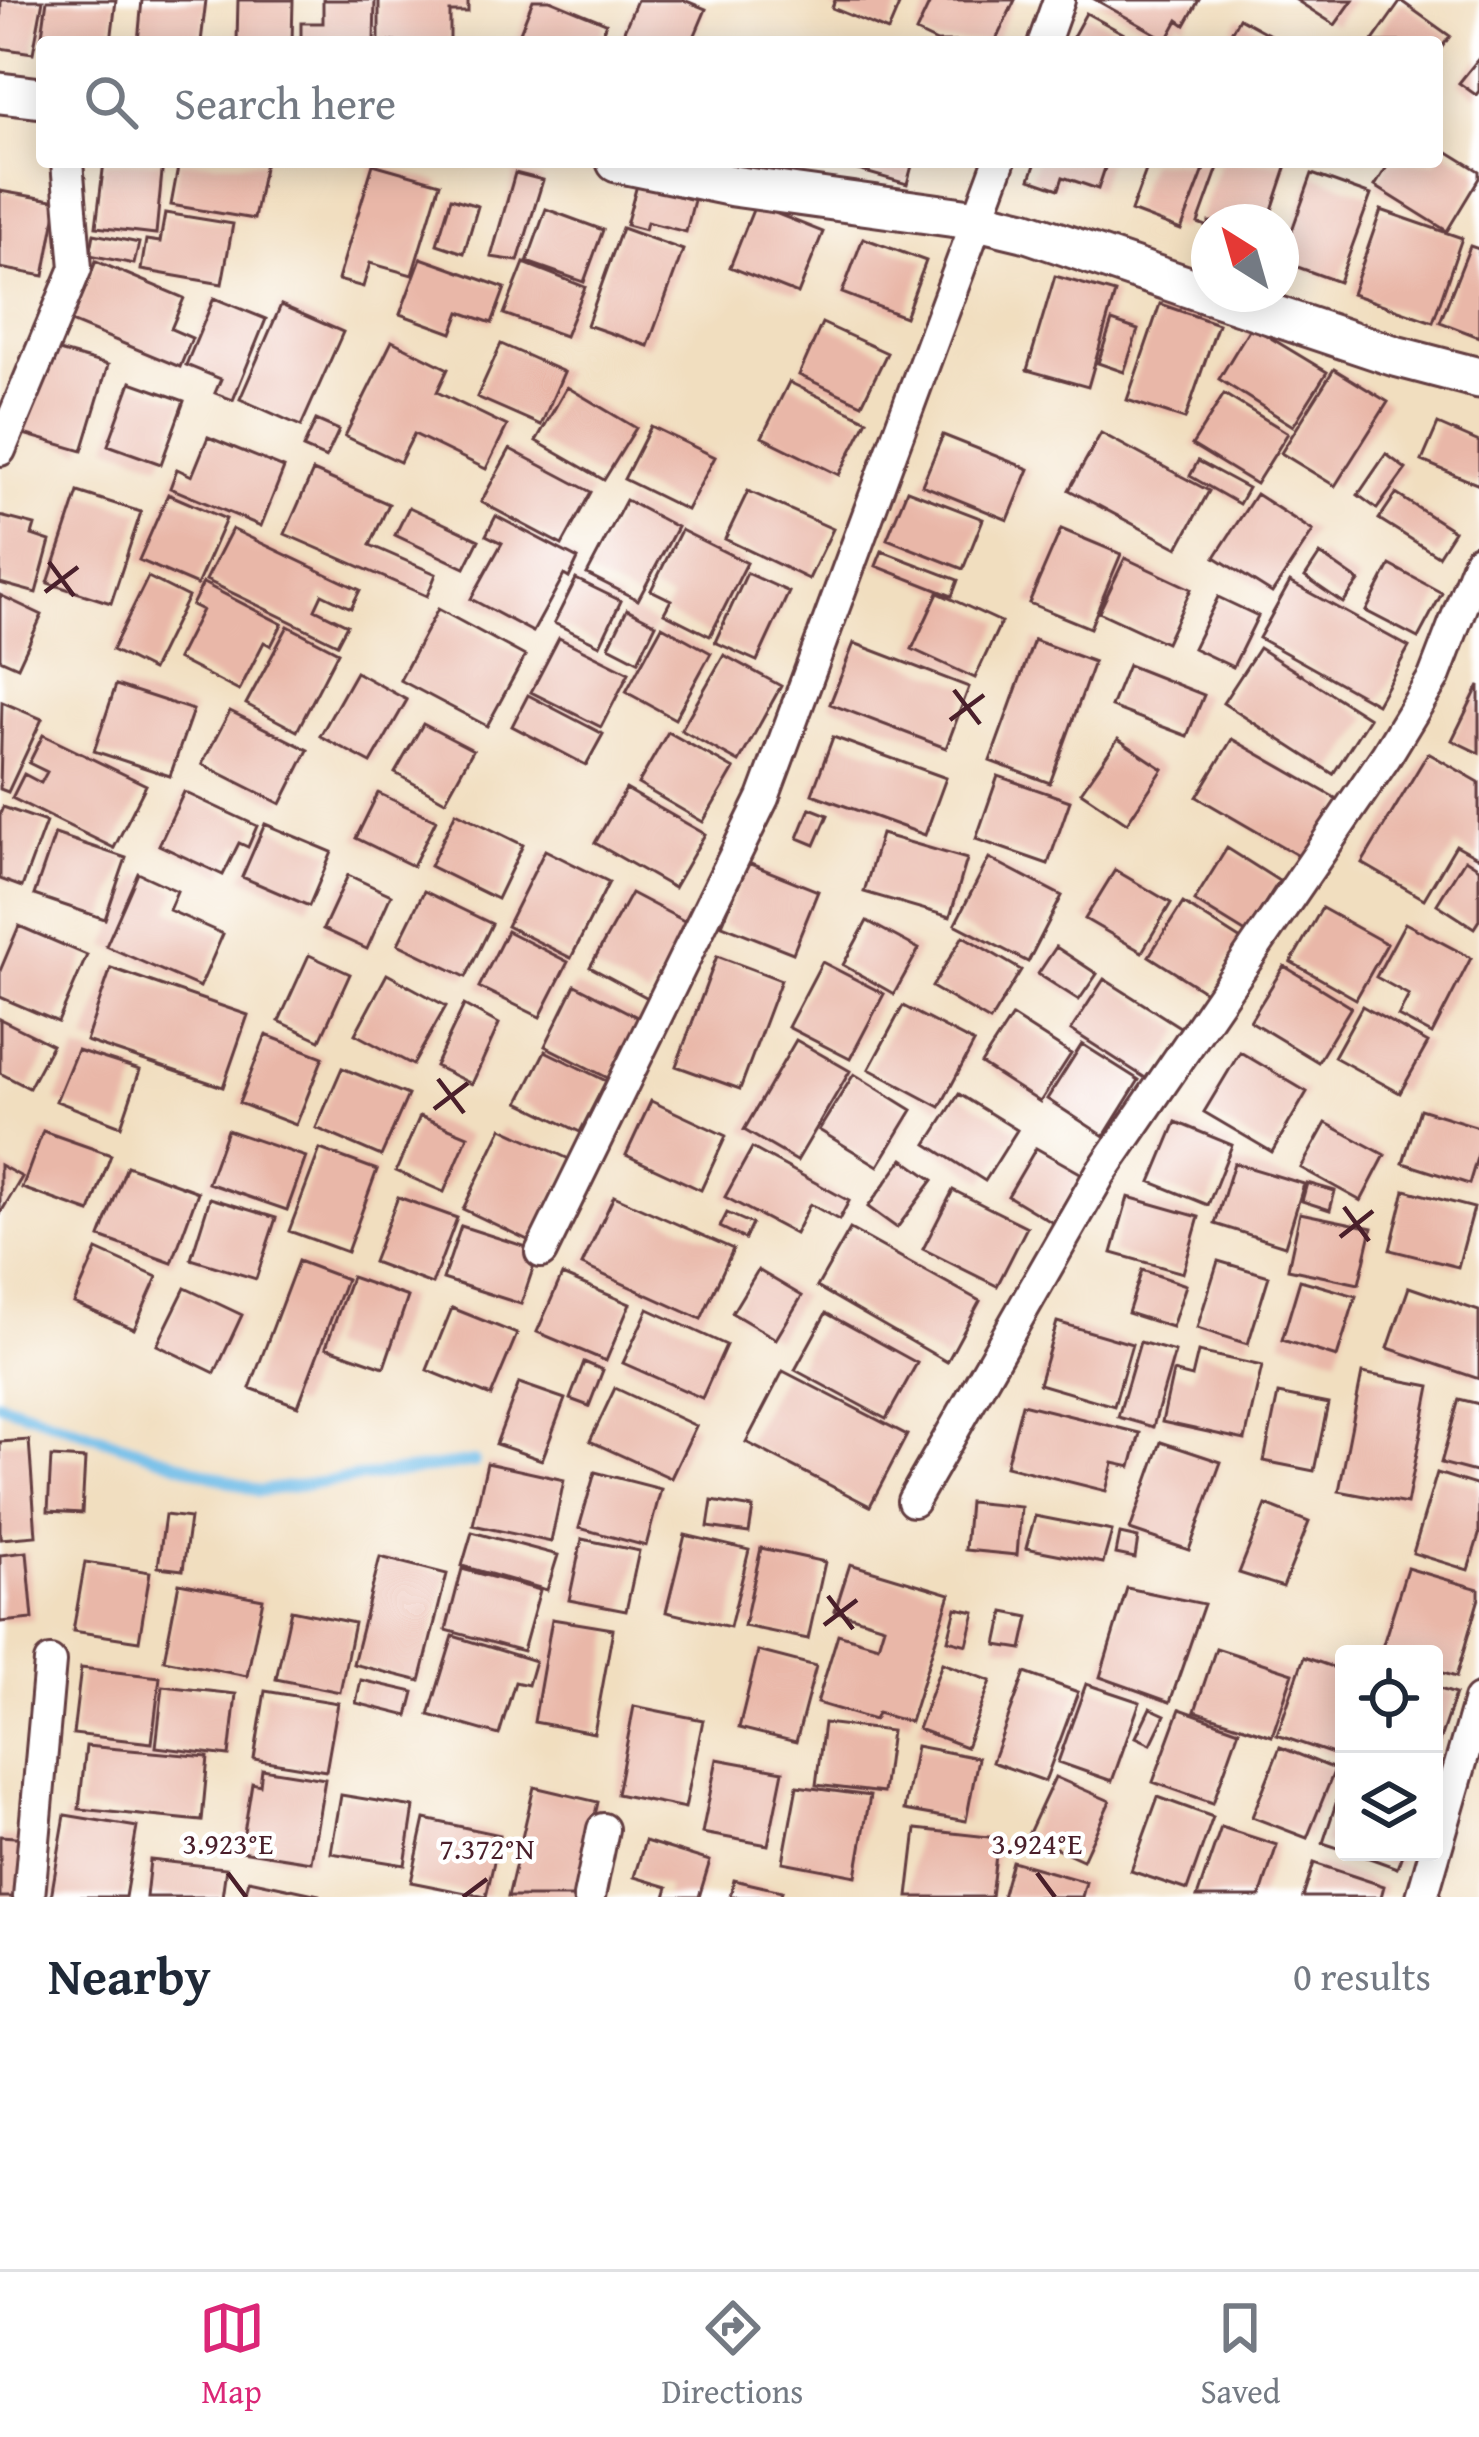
<!DOCTYPE html>
<meta charset="utf-8">
<style>
:root{--surface:#fff;--page:#f6f6f7;--text:#1f2937;--muted:#747a83;--line:#e0e1e3;--accent:#db2777}
body{margin:0;font-family:"Gentium Book Plus",serif;background:var(--page);color:var(--text)}
.controls{position:absolute;right:36px;bottom:36px;display:grid;overflow:hidden;border-radius:12px;box-shadow:0 6px 30px #0003}
.controls button{width:108px;height:108px;display:grid;place-items:center;padding:0;border:0;border-bottom:3px solid var(--line);background:var(--surface);color:var(--text);font:60px sans-serif}
.compass{position:absolute;left:1191px;top:204px;width:108px;height:108px;border-radius:50%;background:var(--surface);box-shadow:0 6px 30px #0003;rotate:323deg}
.list{margin:0;padding:0;list-style:none}
h2{display:flex;justify-content:space-between;align-items:center;height:156px;margin:0;padding:0 48px;font-size:51px}
h2 small{font-size:39px;font-weight:400;color:var(--muted)}
.icon{flex:none;width:66px;height:66px;fill:none;stroke:currentColor;stroke-width:2;stroke-linecap:round;stroke-linejoin:round}
.map{position:relative;flex:none;width:1479px;height:1897px;overflow:hidden}
.search{position:absolute;background:var(--surface);box-shadow:0 6px 30px #0003;left:36px;right:36px;top:36px;height:132px;display:flex;align-items:center;gap:30px;box-sizing:border-box;padding:0 42px;border-radius:12px;color:var(--muted);font-size:45px}
.sheet{height:372px;background:var(--surface)}
nav{display:flex;justify-content:space-around;align-items:center;box-sizing:border-box;height:168px;border-top:3px solid var(--line);background:var(--surface);font-size:33px;color:var(--muted)}
nav a{display:grid;justify-items:center;gap:6px}
nav .on{color:var(--accent)}
.map>svg:first-child{display:block}
.lines{fill:none;stroke-linecap:round;stroke-linejoin:round}
.stream{stroke:#6dbbe7;stroke-width:12}
.building{fill:#e9b7a8}
.minor-casing{stroke:#633c41;stroke-width:36}
.tertiary-casing{stroke:#633c41;stroke-width:45}
.minor{stroke:#fff;stroke-width:30}
.tertiary{stroke:#fff;stroke-width:39}
.ticks{fill:none;stroke:#4a1f2b;stroke-width:4.5}
.ticks-label{font-size:30px;text-anchor:middle;fill:#4a1f2b;stroke:#fff;stroke-width:9;stroke-linejoin:round;paint-order:stroke}
</style>
<div class="map">
<svg width="1479" height="1897" viewBox="0 0 1479 1897">
<rect width="100%" height="100%" fill="#fff"/>
<filter id="ink" filterUnits="userSpaceOnUse"><feTurbulence type="fractalNoise" baseFrequency=".00833" numOctaves="2"/><feDisplacementMap in="SourceGraphic" scale="24" xChannelSelector="R" yChannelSelector="G"/><feConvolveMatrix kernelMatrix="1 2 1 2 8 2 1 2 1" color-interpolation-filters="sRGB"/></filter>
<filter id="wash" filterUnits="userSpaceOnUse"><feTurbulence type="fractalNoise" baseFrequency=".004" numOctaves="4" result="noise"/><feDisplacementMap in="SourceGraphic" scale="48" xChannelSelector="R" yChannelSelector="G"/><feGaussianBlur stdDeviation="2.7" result="paint"/><feColorMatrix in="noise" values="0 0 0 0 0 0 0 0 0 0 0 0 0 0 0 0 0 1.4 0 .05"/><feComposite in="paint" operator="in"/></filter>
<g filter="url(#wash)">
<rect width="100%" height="100%" fill="#f1debf"/>
<g class="lines">
<path class="stream" d="M 0,1403 L 259,1491 L 474,1462"/>
</g>
<g id="blocks">
<path class="building" d="M 1,0 L 43,0 L 33,53 L 0,48 Z
M 47,0 L 116,0 L 111,42 L 41,42 Z
M 142,0 L 206,0 L 201,42 L 138,42 Z
M 238,0 L 293,0 L 292,42 L 237,42 Z
M 323,0 L 375,0 L 374,42 L 301,42 L 301,23 L 323,23 Z
M 379,0 L 468,0 L 468,12 L 450,12 L 450,42 L 379,42 Z
M 533,0 L 550,0 L 606,23 L 599,42 L 517,40 Z
M 637,0 L 684,0 L 706,9 L 692,42 L 631,42 L 621,38 Z
M 835,0 L 886,0 L 899,5 L 888,31 L 832,8 Z
M 931,0 L 1015,0 L 995,42 L 937,42 L 916,32 Z
M 1096,0 L 1199,0 L 1185,25 L 1178,20 L 1167,40 Z
M 1296,0 L 1353,0 L 1335,25 Z
M 1401,1 L 1450,36 L 1437,54 L 1437,42 L 1372,42 Z
M 1086,13 L 1139,42 L 1070,42 Z
M 1239,18 L 1283,42 L 1226,42 Z
M 1479,58 L 1479,91 L 1476,95 L 1459,83 Z
M 1437,145 L 1479,171 L 1479,178 L 1447,231 L 1375,186 L 1390,162 L 1437,162 Z
M 104,162 L 163,162 L 156,234 L 96,227 Z
M 179,162 L 265,162 L 254,219 L 171,205 Z
M 830,162 L 913,162 L 907,184 Z
M 1036,162 L 1107,162 L 1098,189 L 1063,177 L 1059,189 L 1030,179 Z
M 1149,162 L 1207,162 L 1181,230 L 1131,211 Z
M 1220,162 L 1288,162 L 1268,222 L 1209,222 L 1209,227 L 1198,223 Z
M 373,164 L 440,183 L 412,275 L 370,263 L 363,287 L 338,280 Z
M 515,173 L 543,180 L 518,261 L 491,257 Z
M 1312,174 L 1371,195 L 1339,282 L 1281,261 Z
M 637,185 L 694,200 L 686,232 L 647,222 L 645,230 L 626,225 Z
M 0,191 L 58,201 L 44,276 L 0,268 Z
M 451,198 L 478,206 L 464,253 L 437,244 Z
M 755,205 L 823,232 L 798,294 L 730,267 Z
M 546,209 L 603,230 L 584,282 L 527,262 Z
M 1381,210 L 1462,238 L 1433,322 L 1352,294 Z
M 165,213 L 233,224 L 222,284 L 141,270 L 146,240 L 160,242 Z
M 622,228 L 683,250 L 648,346 L 587,325 Z
M 94,234 L 139,243 L 134,264 L 90,255 Z
M 863,238 L 926,261 L 905,317 L 842,293 Z
M 1470,246 L 1479,249 L 1479,337 L 1440,322 Z
M 421,258 L 505,288 L 492,323 L 460,312 L 452,333 L 400,314 Z
M 96,261 L 184,298 L 171,329 L 192,338 L 180,367 L 71,322 Z
M 524,263 L 585,287 L 565,336 L 504,314 Z
M 1055,276 L 1115,293 L 1088,387 L 1027,370 Z
M 214,298 L 266,319 L 233,400 L 215,393 L 221,379 L 186,365 Z
M 1160,304 L 1218,324 L 1185,419 L 1127,400 Z
M 281,305 L 343,332 L 301,426 L 240,399 Z
M 1112,321 L 1138,330 L 1124,372 L 1098,363 Z
M 822,323 L 887,353 L 862,404 L 799,375 Z
M 1251,326 L 1327,372 L 1293,426 L 1219,379 Z
M 392,341 L 448,369 L 437,392 L 507,426 L 486,469 L 414,434 L 400,462 L 345,436 Z
M 501,344 L 564,372 L 541,425 L 477,397 Z
M 45,347 L 108,365 L 82,451 L 20,433 Z
M 1334,369 L 1388,402 L 1335,486 L 1281,453 Z
M 131,382 L 184,401 L 161,464 L 108,445 Z
M 789,382 L 867,420 L 839,475 L 762,437 Z
M 567,387 L 636,428 L 604,480 L 536,441 Z
M 1224,394 L 1288,433 L 1256,484 L 1192,445 Z
M 316,420 L 339,430 L 326,458 L 303,448 Z
M 1438,424 L 1479,442 L 1479,485 L 1422,461 Z
M 651,426 L 715,457 L 687,510 L 624,479 Z
M 1101,433 L 1209,491 L 1178,548 L 1069,490 Z
M 943,435 L 1029,469 L 1008,520 L 922,485 Z
M 208,437 L 284,468 L 261,526 L 170,488 L 177,469 L 192,476 Z
M 510,449 L 591,492 L 562,545 L 481,502 Z
M 1386,454 L 1406,469 L 1377,509 L 1358,495 Z
M 1198,461 L 1248,488 L 1239,504 L 1190,476 Z
M 313,471 L 389,504 L 370,545 L 436,574 L 427,596 L 285,534 Z
M 907,490 L 983,519 L 963,569 L 887,539 Z
M 748,491 L 833,529 L 809,579 L 725,539 Z
M 78,492 L 141,512 L 111,603 L 48,583 Z
M 168,494 L 226,519 L 197,585 L 139,560 Z
M 1256,494 L 1313,531 L 1272,593 L 1215,557 Z
M 1396,494 L 1454,531 L 1438,556 L 1379,519 Z
M 626,500 L 677,527 L 638,600 L 587,574 Z
M 409,507 L 479,540 L 465,568 L 395,535 Z
M 0,516 L 35,525 L 32,535 L 50,541 L 36,593 L 0,583 Z
M 496,516 L 578,559 L 569,578 L 564,575 L 533,632 L 471,599 L 502,543 L 486,535 Z
M 232,529 L 360,590 L 351,608 L 322,594 L 315,609 L 347,625 L 337,644 L 206,580 Z
M 1061,529 L 1121,554 L 1090,628 L 1029,603 Z
M 681,530 L 747,563 L 710,636 L 664,613 L 671,600 L 651,590 Z
M 882,551 L 958,580 L 952,596 L 876,566 Z
M 1320,554 L 1359,581 L 1343,603 L 1305,577 Z
M 1125,558 L 1191,589 L 1166,643 L 1099,612 Z
M 1390,565 L 1442,593 L 1418,638 L 1366,611 Z
M 747,573 L 789,592 L 757,661 L 715,642 Z
M 148,577 L 188,597 L 152,670 L 112,650 Z
M 576,579 L 621,601 L 600,645 L 554,623 Z
M 1290,582 L 1409,647 L 1377,704 L 1259,638 Z
M 203,583 L 282,624 L 271,646 L 264,642 L 239,691 L 177,659 L 202,610 L 192,605 Z
M 938,593 L 1001,622 L 975,678 L 912,649 Z
M 0,595 L 42,615 L 18,667 L 0,659 Z
M 1218,597 L 1258,616 L 1233,667 L 1193,648 Z
M 438,609 L 525,656 L 487,726 L 400,680 Z
M 627,609 L 656,624 L 638,661 L 609,646 Z
M 288,626 L 338,652 L 297,731 L 246,704 Z
M 662,626 L 711,653 L 675,719 L 626,692 Z
M 559,638 L 629,673 L 601,727 L 531,692 Z
M 1034,640 L 1094,662 L 1050,783 L 990,761 Z
M 854,643 L 969,687 L 946,748 L 830,704 Z
M 1259,648 L 1369,718 L 1333,774 L 1223,703 Z
M 724,655 L 781,686 L 739,762 L 681,730 Z
M 1128,665 L 1204,695 L 1187,736 L 1111,707 Z
M 356,672 L 407,700 L 371,763 L 320,736 Z
M 116,685 L 193,710 L 170,776 L 94,751 Z
M 1479,685 L 1479,753 L 1452,740 Z
M 528,695 L 603,734 L 586,765 L 512,726 Z
M 2,702 L 42,719 L 8,792 L 0,789 Z
M 230,711 L 308,750 L 281,804 L 202,764 Z
M 423,724 L 473,750 L 445,801 L 395,773 Z
M 668,732 L 734,769 L 703,822 L 638,784 Z
M 43,735 L 146,785 L 114,848 L 12,798 L 24,774 L 41,783 L 47,772 L 29,763 Z
M 833,737 L 946,778 L 925,835 L 812,794 Z
M 1118,739 L 1163,769 L 1127,823 L 1081,792 Z
M 1232,739 L 1344,803 L 1309,862 L 1197,797 Z
M 1428,753 L 1479,782 L 1479,858 L 1456,845 L 1424,899 L 1362,863 Z
M 998,776 L 1070,801 L 1048,864 L 976,839 Z
M 626,789 L 705,834 L 674,888 L 595,843 Z
M 184,792 L 257,826 L 248,847 L 239,843 L 223,875 L 159,845 Z
M 378,793 L 436,820 L 413,866 L 356,838 Z
M 3,807 L 46,822 L 22,887 L 0,879 L 0,814 Z
M 810,808 L 828,815 L 815,845 L 798,838 Z
M 456,812 L 523,845 L 497,899 L 430,866 Z
M 265,824 L 332,852 L 309,906 L 242,877 Z
M 55,834 L 126,858 L 105,919 L 34,895 Z
M 881,834 L 967,859 L 950,917 L 864,892 Z
M 1227,848 L 1279,881 L 1246,933 L 1194,901 Z
M 545,850 L 609,882 L 571,958 L 507,926 Z
M 989,858 L 1062,896 L 1028,962 L 955,924 Z
M 1465,859 L 1479,868 L 1479,920 L 1474,928 L 1437,904 Z
M 748,863 L 818,891 L 793,953 L 722,925 Z
M 1115,870 L 1171,903 L 1142,952 L 1085,919 Z
M 138,873 L 177,891 L 169,910 L 223,934 L 200,987 L 106,946 Z
M 348,875 L 391,895 L 367,949 L 323,929 Z
M 424,891 L 492,924 L 466,977 L 398,944 Z
M 631,893 L 690,924 L 648,998 L 590,967 Z
M 1183,903 L 1241,940 L 1207,993 L 1149,956 Z
M 1322,908 L 1387,944 L 1356,999 L 1291,962 Z
M 867,921 L 919,949 L 894,994 L 843,965 Z
M 1405,923 L 1471,958 L 1432,1034 L 1398,1016 L 1409,995 L 1376,977 Z
M 19,926 L 87,955 L 58,1022 L 0,997 L 0,971 Z
M 507,931 L 568,962 L 540,1017 L 479,987 Z
M 963,936 L 1021,970 L 990,1021 L 932,987 Z
M 1056,947 L 1097,974 L 1079,1000 L 1038,974 Z
M 309,955 L 350,974 L 320,1040 L 279,1021 Z
M 717,956 L 781,980 L 740,1089 L 676,1066 Z
M 822,962 L 884,994 L 850,1059 L 788,1027 Z
M 1284,966 L 1351,1007 L 1318,1062 L 1250,1021 Z
M 111,968 L 248,1015 L 223,1087 L 86,1041 Z
M 387,974 L 446,1006 L 413,1065 L 355,1034 Z
M 1104,979 L 1183,1029 L 1150,1081 L 1071,1030 Z
M 575,985 L 641,1019 L 610,1079 L 545,1046 Z
M 464,1005 L 499,1024 L 472,1084 L 435,1066 Z
M 903,1006 L 974,1043 L 940,1107 L 869,1069 Z
M 1362,1006 L 1428,1043 L 1400,1093 L 1334,1057 Z
M 1012,1016 L 1071,1054 L 1040,1102 L 981,1064 Z
M 0,1019 L 52,1045 L 29,1088 L 0,1073 Z
M 266,1035 L 323,1057 L 296,1125 L 239,1103 Z
M 796,1040 L 850,1071 L 797,1161 L 744,1130 Z
M 1082,1044 L 1139,1080 L 1104,1136 L 1047,1099 Z
M 77,1050 L 140,1070 L 121,1126 L 56,1101 Z
M 545,1051 L 606,1081 L 580,1132 L 519,1102 Z
M 1240,1052 L 1307,1092 L 1272,1152 L 1204,1112 Z
M 342,1068 L 408,1095 L 381,1156 L 316,1128 Z
M 854,1074 L 912,1110 L 878,1166 L 819,1130 Z
M 959,1094 L 1017,1130 L 985,1181 L 927,1144 Z
M 651,1101 L 726,1136 L 701,1190 L 626,1155 Z
M 1420,1109 L 1479,1127 L 1479,1151 L 1469,1184 L 1403,1163 Z
M 420,1116 L 468,1136 L 444,1192 L 396,1171 Z
M 1176,1122 L 1232,1145 L 1208,1205 L 1151,1182 Z
M 1326,1123 L 1385,1155 L 1361,1201 L 1301,1168 Z
M 502,1128 L 571,1160 L 532,1242 L 463,1209 Z
M 227,1130 L 306,1157 L 287,1210 L 208,1183 Z
M 43,1131 L 111,1155 L 90,1212 L 22,1188 Z
M 752,1148 L 849,1201 L 839,1220 L 810,1204 L 795,1234 L 725,1197 Z
M 1036,1148 L 1082,1174 L 1053,1223 L 1008,1196 Z
M 320,1149 L 377,1170 L 347,1252 L 289,1231 Z
M 903,1159 L 933,1180 L 897,1228 L 868,1207 Z
M 1234,1163 L 1304,1184 L 1285,1246 L 1215,1224 Z
M 0,1165 L 22,1177 L 0,1214 Z
M 127,1166 L 198,1192 L 172,1263 L 100,1237 Z
M 1307,1183 L 1335,1191 L 1330,1210 L 1302,1201 Z
M 953,1190 L 1027,1227 L 997,1286 L 923,1249 Z
M 1405,1190 L 1474,1208 L 1458,1267 L 1390,1250 Z
M 614,1196 L 733,1249 L 701,1319 L 582,1265 Z
M 398,1197 L 457,1218 L 432,1284 L 373,1262 Z
M 1128,1197 L 1199,1217 L 1183,1273 L 1112,1253 Z
M 210,1198 L 276,1218 L 256,1279 L 191,1259 Z
M 727,1213 L 752,1224 L 745,1239 L 720,1227 Z
M 1300,1213 L 1372,1228 L 1359,1284 L 1288,1269 Z
M 461,1226 L 539,1251 L 521,1304 L 443,1279 Z
M 850,1229 L 980,1301 L 947,1362 L 817,1287 Z
M 97,1250 L 157,1277 L 134,1329 L 74,1303 Z
M 298,1261 L 346,1279 L 298,1406 L 250,1388 Z
M 1218,1261 L 1269,1276 L 1248,1344 L 1197,1328 Z
M 758,1270 L 802,1296 L 776,1339 L 732,1313 Z
M 1142,1270 L 1186,1285 L 1172,1327 L 1128,1313 Z
M 562,1275 L 630,1304 L 606,1361 L 537,1332 Z
M 351,1277 L 408,1297 L 384,1367 L 326,1347 Z
M 1300,1280 L 1356,1296 L 1337,1357 L 1282,1340 Z
M 1409,1287 L 1479,1311 L 1479,1379 L 1388,1348 Z
M 185,1288 L 242,1315 L 215,1373 L 157,1345 Z
M 452,1308 L 517,1334 L 491,1396 L 427,1370 Z
M 648,1309 L 726,1345 L 702,1398 L 623,1363 Z
M 826,1313 L 917,1363 L 886,1419 L 795,1370 Z
M 1057,1322 L 1132,1344 L 1114,1406 L 1039,1384 Z
M 1140,1342 L 1175,1352 L 1153,1427 L 1118,1417 Z
M 1198,1352 L 1262,1366 L 1245,1440 L 1162,1422 L 1173,1372 L 1192,1377 Z
M 584,1362 L 603,1370 L 589,1406 L 570,1399 Z
M 783,1371 L 907,1435 L 870,1506 L 746,1442 Z
M 1362,1373 L 1430,1386 L 1407,1504 L 1339,1491 Z
M 519,1383 L 565,1399 L 542,1460 L 496,1444 Z
M 615,1388 L 696,1426 L 671,1478 L 590,1441 Z
M 1278,1394 L 1328,1404 L 1314,1471 L 1264,1461 Z
M 1459,1399 L 1479,1404 L 1479,1473 L 1441,1463 Z
M 1022,1404 L 1140,1433 L 1131,1467 L 1113,1463 L 1106,1491 L 1006,1466 Z
M 29,1440 L 36,1536 L 0,1539 L 0,1442 Z
M 1161,1442 L 1221,1462 L 1189,1550 L 1130,1530 Z
M 51,1457 L 85,1459 L 82,1513 L 48,1511 Z
M 487,1463 L 564,1480 L 551,1542 L 473,1525 Z
M 595,1472 L 661,1489 L 646,1546 L 579,1528 Z
M 1437,1473 L 1479,1486 L 1479,1535 L 1468,1570 L 1413,1553 Z
M 712,1501 L 753,1508 L 749,1533 L 708,1527 Z
M 969,1502 L 1021,1507 L 1017,1555 L 965,1550 Z
M 1266,1505 L 1309,1522 L 1283,1587 L 1239,1573 Z
M 165,1515 L 190,1518 L 183,1570 L 158,1567 Z
M 1035,1516 L 1112,1531 L 1103,1563 L 1026,1548 Z
M 472,1532 L 558,1555 L 547,1590 L 462,1566 Z
M 1120,1534 L 1138,1538 L 1135,1558 L 1116,1554 Z
M 685,1535 L 749,1550 L 730,1627 L 666,1612 Z
M 582,1539 L 639,1551 L 626,1611 L 569,1600 Z
M 761,1548 L 825,1562 L 808,1639 L 744,1626 Z
M 27,1552 L 33,1619 L 0,1622 L 0,1555 Z
M 380,1557 L 447,1574 L 420,1681 L 353,1664 Z
M 85,1562 L 150,1572 L 139,1641 L 73,1631 Z
M 850,1564 L 950,1594 L 910,1722 L 877,1713 L 874,1720 L 817,1703 L 838,1634 L 878,1646 L 884,1626 L 835,1611 Z
M 1407,1568 L 1479,1589 L 1479,1598 L 1456,1677 L 1434,1670 L 1434,1654 L 1380,1654 Z
M 462,1569 L 540,1590 L 523,1651 L 446,1630 Z
M 179,1583 L 263,1599 L 247,1676 L 164,1660 Z
M 1127,1588 L 1204,1604 L 1170,1702 L 1100,1677 Z
M 956,1608 L 975,1612 L 967,1645 L 948,1640 Z
M 291,1610 L 354,1623 L 340,1692 L 276,1679 Z
M 1004,1612 L 1029,1617 L 1022,1649 L 997,1645 Z
M 552,1619 L 613,1629 L 594,1733 L 534,1722 Z
M 453,1636 L 535,1661 L 528,1685 L 515,1682 L 499,1735 L 429,1715 Z
M 1216,1648 L 1293,1673 L 1272,1736 L 1195,1711 Z
M 758,1651 L 816,1666 L 796,1742 L 739,1728 Z
M 1304,1657 L 1344,1671 L 1344,1740 L 1339,1756 L 1277,1735 Z
M 942,1663 L 991,1681 L 966,1747 L 918,1729 Z
M 81,1668 L 160,1677 L 152,1743 L 73,1734 Z
M 1025,1673 L 1078,1692 L 1045,1781 L 992,1762 Z
M 361,1680 L 414,1692 L 408,1716 L 356,1703 Z
M 1086,1684 L 1140,1702 L 1112,1781 L 1058,1762 Z
M 163,1686 L 236,1694 L 229,1756 L 156,1747 Z
M 1434,1687 L 1455,1694 L 1435,1754 L 1434,1754 Z
M 265,1691 L 338,1703 L 326,1771 L 254,1759 Z
M 634,1706 L 703,1720 L 685,1808 L 617,1794 Z
M 1150,1708 L 1165,1715 L 1151,1744 L 1136,1737 Z
M 1180,1709 L 1239,1730 L 1213,1803 L 1153,1782 Z
M 824,1723 L 891,1731 L 883,1793 L 816,1785 Z
M 86,1746 L 208,1757 L 202,1821 L 79,1809 Z
M 916,1746 L 978,1758 L 966,1821 L 904,1810 Z
M 1280,1747 L 1335,1769 L 1307,1838 L 1252,1817 Z
M 717,1759 L 783,1771 L 768,1845 L 702,1833 Z
M 262,1769 L 325,1779 L 311,1862 L 241,1851 L 252,1783 L 260,1785 Z
M 1055,1777 L 1110,1801 L 1083,1860 L 1028,1835 Z
M 1343,1782 L 1344,1782 L 1344,1850 L 1323,1843 Z
M 797,1786 L 870,1796 L 856,1876 L 783,1862 Z
M 534,1787 L 598,1802 L 576,1897 L 508,1897 Z
M 341,1795 L 414,1807 L 405,1865 L 331,1853 Z
M 1158,1797 L 1213,1817 L 1187,1890 L 1131,1871 Z
M 65,1815 L 137,1827 L 125,1897 L 51,1897 Z
M 425,1819 L 500,1835 L 486,1897 L 411,1882 Z
M 1221,1827 L 1277,1845 L 1260,1897 L 1197,1897 Z
M 916,1829 L 998,1838 L 991,1897 L 908,1897 Z
M 0,1836 L 28,1838 L 26,1897 L 0,1897 Z
M 645,1841 L 710,1861 L 699,1897 L 665,1897 L 668,1887 L 634,1877 Z
M 1353,1852 L 1403,1852 L 1397,1868 Z
M 150,1860 L 226,1868 L 222,1897 L 146,1897 Z
M 1012,1861 L 1086,1882 L 1082,1897 L 1002,1897 Z
M 1314,1863 L 1384,1886 L 1381,1897 L 1303,1897 Z
M 249,1880 L 319,1895 L 319,1897 L 245,1897 Z
M 734,1880 L 782,1891 L 780,1897 L 730,1897 Z"/>
</g>
</g>
<g filter="url(#ink)">
<use href="#blocks" fill-opacity="0" stroke="#633c41" stroke-width="3"/>
<g class="lines">
<g class="minor-casing">
<path id="minor" d="M 1044,42 L 1059,0
M 0,450 L 76,268 L 67,162
M 541,1252 L 763,798 L 999,162
M 913,1501 L 1100,1174 L 1386,756 L 1434,677 L 1479,560
M 29,1897 L 50,1662
M 589,1897 L 603,1829
M 1422,1897 L 1479,1700"/>
</g>
<g class="tertiary-casing">
<path id="tertiary" d="M 0,93 L 42,98
M 617,162 L 733,186 L 978,220 L 1024,231 L 1209,294
M 1210,294 L 1395,356 L 1479,378"/>
</g>
<use href="#minor" class="minor"/>
<use href="#tertiary" class="tertiary"/>
</g>
</g>
<path class="ticks" d="M 49,562 L 74,596M 45,592 L 78,567M 954,690 L 980,724M 950,720 L 984,695M 438,1079 L 464,1113M 434,1109 L 468,1083M 1344,1207 L 1369,1241M 1340,1237 L 1373,1211M 828,1596 L 853,1629M 824,1625 L 857,1600M 228,1873 L 246,1897M 1037,1873 L 1055,1897M 463,1897 L 487,1879"/>
<g class="ticks-label">
<text x="228" y="1854">3.923°E</text>
<text x="1037" y="1854">3.924°E</text>
<text x="487" y="1859">7.372°N</text>
</g>
</svg>
<div class="controls">
<button><svg class="icon" aria-label="locate" viewBox="0 0 24 24"><circle cx="12" cy="12" r="6"/><path d="M12 2v4M12 18v4M2 12h4M18 12h4"/></svg></button>
<button><svg class="icon" aria-label="layers" viewBox="0 0 24 24"><path d="M12 4l9 5-9 5-9-5zM3 14l9 5 9-5"/></svg></button>
</div>
<svg class="compass" viewBox="-18 -18 36 36"><path d="M0-13l5 13h-10z" fill="#e53935"/><path d="M0 13l5-13h-10z" fill="#747a83"/></svg>
<div class="search"><svg class="icon" aria-label="search" viewBox="0 0 24 24"><circle cx="10" cy="10" r="6"/><path d="M15 15l6 6"/></svg>Search here</div>
</div>
<section class="sheet">
<h2>Nearby<small>0 results</small></h2>
<ul class="list">
</ul>
</section>
<nav>
<a class="on"><svg class="icon" aria-label="map" viewBox="0 0 24 24"><path d="M3 6l6-2 6 2 6-2v14l-6 2-6-2-6 2zM9 4v14M15 6v14"/></svg>Map</a>
<a><svg class="icon" aria-label="directions" viewBox="0 0 24 24"><path d="M12 3l9 9-9 9-9-9zM9 14v-3h6M13 9l2 2-2 2"/></svg>Directions</a>
<a><svg class="icon" aria-label="saved" viewBox="0 0 24 24"><path d="M7 4h10v16l-5-4-5 4z"/></svg>Saved</a>
</nav>
